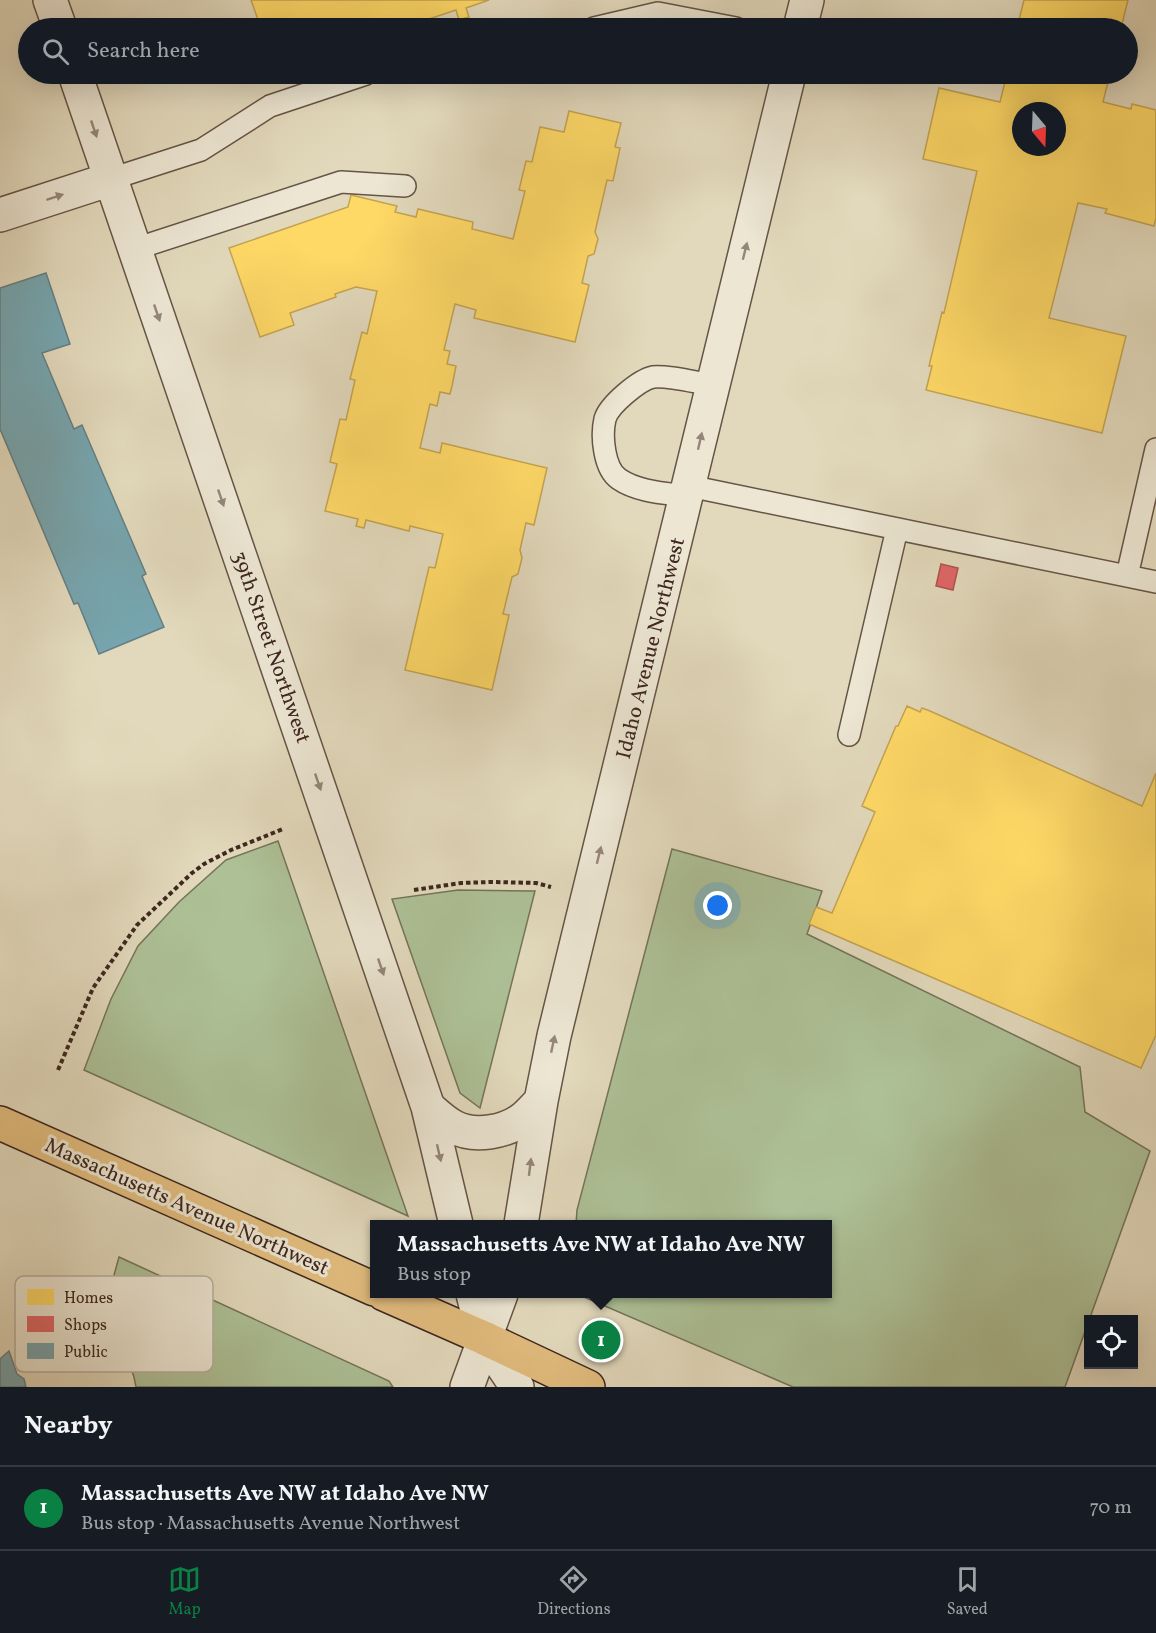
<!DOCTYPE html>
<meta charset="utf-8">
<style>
:root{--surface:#171b24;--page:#20242c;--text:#f1f3f6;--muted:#9ea1a6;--line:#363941;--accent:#0b8043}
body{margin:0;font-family:Vollkorn,serif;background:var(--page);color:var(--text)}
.controls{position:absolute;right:18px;bottom:18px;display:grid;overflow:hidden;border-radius:0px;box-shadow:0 6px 24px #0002}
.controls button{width:54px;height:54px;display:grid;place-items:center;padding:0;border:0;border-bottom:2px solid var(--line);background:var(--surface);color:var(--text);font:30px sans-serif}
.compass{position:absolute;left:1012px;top:102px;width:54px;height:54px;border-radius:50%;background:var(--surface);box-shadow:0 6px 24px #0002;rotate:161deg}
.you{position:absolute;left:718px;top:906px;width:21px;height:21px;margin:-15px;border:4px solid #fff;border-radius:50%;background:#1a73e8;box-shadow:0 0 0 9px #1a73e833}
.badge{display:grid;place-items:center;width:39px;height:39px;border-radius:50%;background:var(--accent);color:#fff;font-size:20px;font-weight:700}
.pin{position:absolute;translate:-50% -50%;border:3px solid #fff;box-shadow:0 2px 6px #0006}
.popup{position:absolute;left:370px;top:1220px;width:462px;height:78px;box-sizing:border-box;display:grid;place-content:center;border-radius:0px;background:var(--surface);filter:drop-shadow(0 2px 4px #0005);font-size:20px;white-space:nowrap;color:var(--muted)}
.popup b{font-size:22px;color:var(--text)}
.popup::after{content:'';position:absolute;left:50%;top:100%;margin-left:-12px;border:12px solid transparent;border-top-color:var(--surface)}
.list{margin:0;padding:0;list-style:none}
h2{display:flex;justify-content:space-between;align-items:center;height:78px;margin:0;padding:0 24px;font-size:26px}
h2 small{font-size:20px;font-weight:400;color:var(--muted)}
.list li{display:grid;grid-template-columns:39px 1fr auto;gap:18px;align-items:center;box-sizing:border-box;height:84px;padding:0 24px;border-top:2px solid var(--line)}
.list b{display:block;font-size:22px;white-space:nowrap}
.list p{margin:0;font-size:20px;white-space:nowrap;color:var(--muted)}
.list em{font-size:20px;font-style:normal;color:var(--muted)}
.icon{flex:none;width:33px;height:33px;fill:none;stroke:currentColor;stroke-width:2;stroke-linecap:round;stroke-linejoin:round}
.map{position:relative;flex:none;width:1156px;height:1387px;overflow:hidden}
.search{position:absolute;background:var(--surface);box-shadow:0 6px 24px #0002;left:18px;right:18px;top:18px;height:66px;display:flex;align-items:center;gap:15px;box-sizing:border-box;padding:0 21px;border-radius:33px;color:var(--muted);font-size:22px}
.sheet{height:162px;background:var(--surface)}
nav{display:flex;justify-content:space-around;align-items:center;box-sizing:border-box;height:84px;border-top:2px solid var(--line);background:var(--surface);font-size:16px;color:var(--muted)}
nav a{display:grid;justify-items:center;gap:3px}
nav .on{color:var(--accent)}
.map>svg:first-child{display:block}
.green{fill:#adc096;stroke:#75745a;stroke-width:1.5}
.homes{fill:#ffd966;stroke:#c5a451;stroke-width:1.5;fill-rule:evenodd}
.shops{fill:#e06666;stroke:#af5351;stroke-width:1.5}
.public{fill:#76a5af;stroke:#657f84;stroke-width:1.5}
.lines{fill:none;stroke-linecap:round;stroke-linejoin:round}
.service-casing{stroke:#665446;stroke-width:24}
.minor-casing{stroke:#665446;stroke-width:36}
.tertiary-casing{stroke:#665446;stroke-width:36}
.primary-casing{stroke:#3d271f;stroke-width:36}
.path{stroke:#3d271f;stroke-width:4;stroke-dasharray:4.5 3;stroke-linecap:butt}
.service{stroke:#ece6d3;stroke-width:21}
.minor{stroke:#ece6d3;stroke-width:33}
.tertiary{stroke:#ece6d3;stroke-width:33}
.primary{stroke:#e1bc7e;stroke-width:33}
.oneway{fill:#948679}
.labels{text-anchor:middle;stroke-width:6;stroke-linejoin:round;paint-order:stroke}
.street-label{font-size:21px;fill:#3d271f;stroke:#ece6d3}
.key{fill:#ece6d3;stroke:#b8ad9d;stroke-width:1.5}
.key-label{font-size:16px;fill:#3d271f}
</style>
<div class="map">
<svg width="1156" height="1387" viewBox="0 0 1156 1387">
<rect width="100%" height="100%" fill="#e2d9bc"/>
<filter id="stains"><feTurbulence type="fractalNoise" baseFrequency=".00333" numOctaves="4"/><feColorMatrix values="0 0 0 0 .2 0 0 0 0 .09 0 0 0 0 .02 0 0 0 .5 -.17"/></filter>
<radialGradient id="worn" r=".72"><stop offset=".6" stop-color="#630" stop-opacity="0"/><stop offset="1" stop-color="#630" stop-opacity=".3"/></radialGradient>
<path class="green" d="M 278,841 L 408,1216 L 84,1070 L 111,999 L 138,946 L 179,902 L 226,860 Z
M 672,849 L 822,891 L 807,934 L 1080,1067 L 1085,1112 L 1150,1151 L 1065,1387 L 793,1387 L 577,1294 L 828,1294 L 828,1224 L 576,1224 L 577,1210 Z
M 458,890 L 535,891 L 480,1108 L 460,1093 L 392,899 Z
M 119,1257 L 389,1381 L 393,1387 L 136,1387 L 134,1377 L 112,1315 L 111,1286 Z"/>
<path class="homes" d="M 251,0 L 489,0 L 466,8 L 469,17 L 459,20 L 456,10 L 402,28 L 261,28 Z
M 1024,0 L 1128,0 L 1121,28 L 1017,28 Z
M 1007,74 L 1110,74 L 1103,102 L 1131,109 L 1132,104 L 1156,110 L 1156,218 L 1154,226 L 1105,213 L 1107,209 L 1078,203 L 1049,318 L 1126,336 L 1102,433 L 926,390 L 932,366 L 929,366 L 942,312 L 944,313 L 977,171 L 923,159 L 939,88 L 1000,102 ZM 1021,111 L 1057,111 L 1057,147 L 1021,147 Z
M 569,111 L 621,123 L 615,147 L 620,148 L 613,181 L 607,180 L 595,232 L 598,239 L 594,254 L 588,256 L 582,283 L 589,285 L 575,342 L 474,318 L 476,310 L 455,304 L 444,350 L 450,351 L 447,364 L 456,366 L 452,386 L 450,394 L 440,392 L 437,406 L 430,404 L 420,448 L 440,453 L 442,443 L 547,468 L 534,525 L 526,523 L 520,550 L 522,558 L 518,574 L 512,577 L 503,614 L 509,615 L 492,690 L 405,670 L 429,567 L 435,568 L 443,534 L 410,526 L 409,531 L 366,520 L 364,528 L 356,526 L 358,519 L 325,511 L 337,464 L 330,462 L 340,419 L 346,420 L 355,380 L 350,379 L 362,332 L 367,334 L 377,291 L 356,287 L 335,294 L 336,297 L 290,313 L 294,325 L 260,337 L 229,248 L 348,207 L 351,195 L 397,206 L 395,212 L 416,217 L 418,209 L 473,222 L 472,229 L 513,239 L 525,191 L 519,190 L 526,161 L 532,162 L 540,127 L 564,132 Z
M 907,706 L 920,712 L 922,708 L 930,711 L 1142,806 L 1156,773 L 1156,1035 L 1141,1068 L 809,924 L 816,907 L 832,913 L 875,812 L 862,806 L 896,726 L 898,726 Z"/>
<path class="shops" d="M 941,564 L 958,568 L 953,590 L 936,586 Z"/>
<path class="public" d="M 46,273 L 70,344 L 42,353 L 74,429 L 82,425 L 146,574 L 142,576 L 164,627 L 99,654 L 78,603 L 74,604 L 0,429 L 0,288 Z
M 9,1351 L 17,1374 L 24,1379 L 26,1387 L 0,1387 L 0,1359 Z"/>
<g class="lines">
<g class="service-casing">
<path id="service" d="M 594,28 L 658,13 L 736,28
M 111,179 L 201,150 L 270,106 L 366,74
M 135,249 L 341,182 L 405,186
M 689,486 L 1156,582
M 686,496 C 665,493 638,492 619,479 C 604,469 601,436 605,419 C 609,405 639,380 653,377 C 668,375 698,383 713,385
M 1127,576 L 1156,449
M 849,735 L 897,529"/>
</g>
<g class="minor-casing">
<path id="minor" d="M 0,215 L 111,179"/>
</g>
<g class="tertiary-casing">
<path id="tertiary" d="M 50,0 L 60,28
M 800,28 L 807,0
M 75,74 L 428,1107 L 456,1224
M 428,1107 C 436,1114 444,1122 454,1127 C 475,1138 506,1132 524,1118 C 530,1113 535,1107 541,1101
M 521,1224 L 541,1101 L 554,1036 L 789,74
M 473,1294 L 484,1338 L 517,1387
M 467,1387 L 501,1294"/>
</g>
<g class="primary-casing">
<path id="primary" d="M 0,1123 L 374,1289
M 384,1294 L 484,1338 L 588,1387"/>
</g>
<path class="path" d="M 414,890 L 461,883 L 492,882 L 536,883 L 551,887
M 58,1070 L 93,988 L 137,925 L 192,873 L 204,864 L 231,850 L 283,829"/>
<use href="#service" class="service"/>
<use href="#minor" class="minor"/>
<use href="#tertiary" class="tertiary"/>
<use href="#primary" class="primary"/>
</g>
<defs><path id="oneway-solid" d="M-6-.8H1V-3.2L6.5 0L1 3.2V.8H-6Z" transform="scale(1.5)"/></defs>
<g class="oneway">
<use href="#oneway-solid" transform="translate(94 129) rotate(71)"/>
<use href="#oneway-solid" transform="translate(55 197) rotate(-18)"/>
<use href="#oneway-solid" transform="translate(745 251) rotate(-76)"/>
<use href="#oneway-solid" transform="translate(157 313) rotate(71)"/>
<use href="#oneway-solid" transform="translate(700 441) rotate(-77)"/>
<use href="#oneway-solid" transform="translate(221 498) rotate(71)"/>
<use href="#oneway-solid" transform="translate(318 782) rotate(71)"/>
<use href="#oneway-solid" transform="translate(599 855) rotate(-76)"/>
<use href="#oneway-solid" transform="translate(381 967) rotate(71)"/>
<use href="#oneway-solid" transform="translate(553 1044) rotate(-78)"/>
<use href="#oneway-solid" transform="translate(439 1153) rotate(77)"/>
<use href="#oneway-solid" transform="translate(530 1167) rotate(-83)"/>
</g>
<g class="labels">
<g class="street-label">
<text transform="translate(272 647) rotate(71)" y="7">39th Street Northwest</text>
<text transform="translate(650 648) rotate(-76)" y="7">Idaho Avenue Northwest</text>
<text transform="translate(187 1206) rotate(24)" y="7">Massachusetts Avenue Northwest</text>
</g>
</g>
<rect x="15" y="1276" width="198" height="96" rx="9" class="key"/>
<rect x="27" y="1289" width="27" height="16" fill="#ffd966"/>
<rect x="27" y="1316" width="27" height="16" fill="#e06666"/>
<rect x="27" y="1343" width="27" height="16" fill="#76a5af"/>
<g class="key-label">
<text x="64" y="1303">Homes</text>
<text x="64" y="1330">Shops</text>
<text x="64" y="1357">Public</text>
</g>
<rect width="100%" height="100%" filter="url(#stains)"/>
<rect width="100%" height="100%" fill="url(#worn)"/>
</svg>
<div class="controls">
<button><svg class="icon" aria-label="locate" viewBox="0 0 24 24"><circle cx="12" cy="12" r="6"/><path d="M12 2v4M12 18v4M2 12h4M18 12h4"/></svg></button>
</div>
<svg class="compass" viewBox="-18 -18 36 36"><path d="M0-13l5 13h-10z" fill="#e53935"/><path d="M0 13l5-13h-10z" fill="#9ea1a6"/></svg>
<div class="you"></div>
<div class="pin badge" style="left:601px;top:1340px">1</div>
<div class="popup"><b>Massachusetts Ave NW at Idaho Ave NW</b>Bus stop</div>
<div class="search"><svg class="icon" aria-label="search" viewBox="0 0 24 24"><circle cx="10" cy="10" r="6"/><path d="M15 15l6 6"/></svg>Search here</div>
</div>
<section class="sheet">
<h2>Nearby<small></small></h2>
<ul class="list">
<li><span class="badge">1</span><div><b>Massachusetts Ave NW at Idaho Ave NW</b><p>Bus stop · Massachusetts Avenue Northwest</p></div><em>70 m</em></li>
</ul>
</section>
<nav>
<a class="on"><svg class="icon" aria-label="map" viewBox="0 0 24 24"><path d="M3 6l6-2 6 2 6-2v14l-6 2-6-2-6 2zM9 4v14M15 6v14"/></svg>Map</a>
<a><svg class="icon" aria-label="directions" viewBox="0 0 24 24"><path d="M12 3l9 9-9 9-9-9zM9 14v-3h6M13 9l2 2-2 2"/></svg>Directions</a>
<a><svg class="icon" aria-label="saved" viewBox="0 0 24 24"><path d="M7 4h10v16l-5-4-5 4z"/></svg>Saved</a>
</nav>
